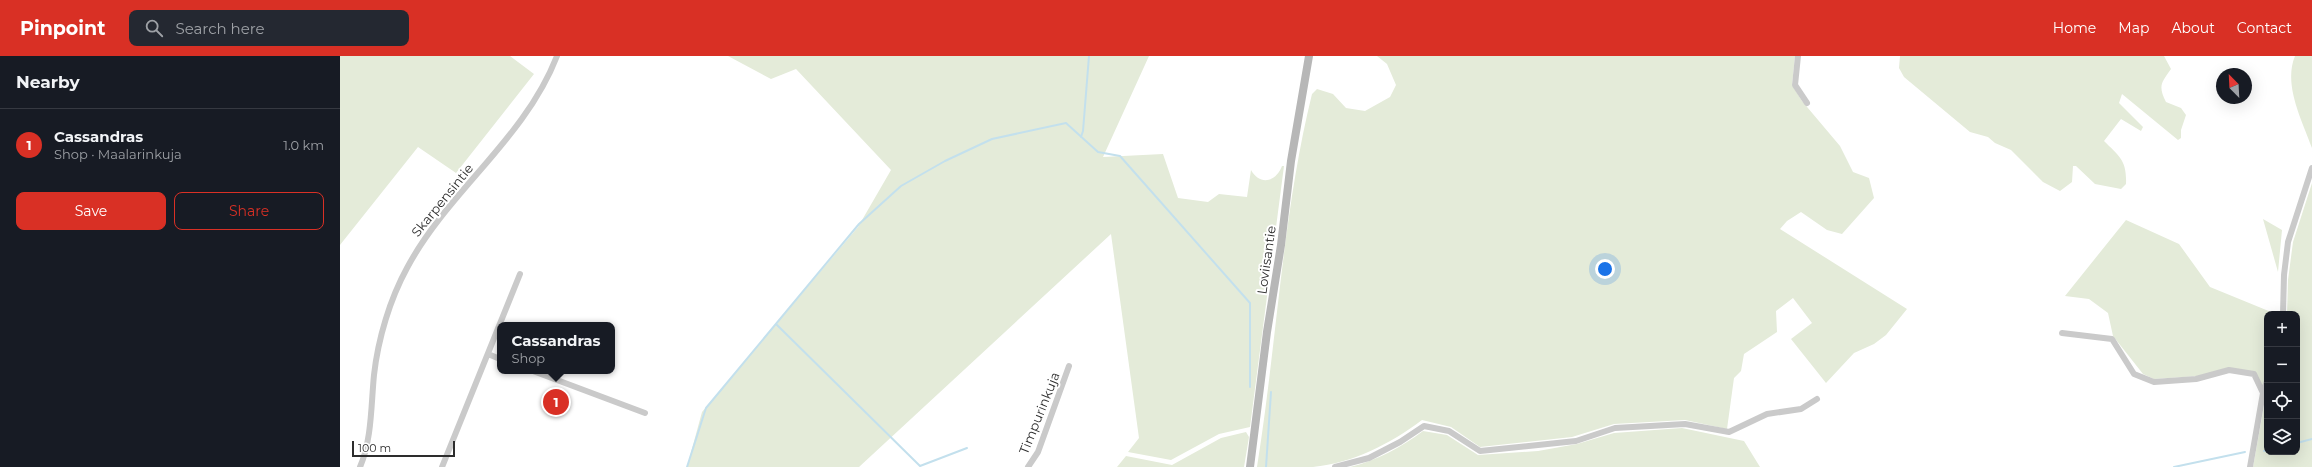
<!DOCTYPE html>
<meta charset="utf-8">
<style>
:root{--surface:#171b24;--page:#242831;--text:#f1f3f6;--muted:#9ea1a6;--line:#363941;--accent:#d93025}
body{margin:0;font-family:Montserrat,sans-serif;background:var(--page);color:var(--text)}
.controls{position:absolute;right:12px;bottom:12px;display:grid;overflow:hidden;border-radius:8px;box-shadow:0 4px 16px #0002}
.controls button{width:36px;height:36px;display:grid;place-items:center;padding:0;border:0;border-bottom:1px solid var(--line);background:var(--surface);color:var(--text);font:20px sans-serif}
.compass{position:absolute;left:1876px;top:12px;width:36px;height:36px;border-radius:50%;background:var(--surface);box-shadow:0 4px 16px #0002;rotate:336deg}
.scale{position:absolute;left:12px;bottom:10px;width:103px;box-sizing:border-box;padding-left:4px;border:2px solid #2d2d2d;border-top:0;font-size:11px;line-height:14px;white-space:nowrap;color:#2d2d2d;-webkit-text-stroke:3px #fff;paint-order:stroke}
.you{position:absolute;left:1265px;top:213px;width:14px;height:14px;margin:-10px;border:3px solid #fff;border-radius:50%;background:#1a73e8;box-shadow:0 0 0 6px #1a73e833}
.badge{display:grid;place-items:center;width:26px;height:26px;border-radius:50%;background:var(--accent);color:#fff;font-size:13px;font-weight:700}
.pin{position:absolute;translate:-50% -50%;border:2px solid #fff;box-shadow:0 1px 4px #0006}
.popup{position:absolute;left:157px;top:266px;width:118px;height:52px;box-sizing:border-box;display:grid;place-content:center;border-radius:8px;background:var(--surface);filter:drop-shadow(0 1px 3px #0005);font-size:13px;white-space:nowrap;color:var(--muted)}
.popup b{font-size:15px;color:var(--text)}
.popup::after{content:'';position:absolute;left:50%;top:100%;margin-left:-8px;border:8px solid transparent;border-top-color:var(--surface)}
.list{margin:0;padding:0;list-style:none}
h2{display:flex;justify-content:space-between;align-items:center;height:52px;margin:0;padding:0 16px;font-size:17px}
h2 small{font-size:13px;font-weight:400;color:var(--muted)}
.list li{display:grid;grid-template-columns:26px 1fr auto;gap:12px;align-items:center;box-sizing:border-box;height:72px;padding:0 16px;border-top:1px solid var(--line)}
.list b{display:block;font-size:15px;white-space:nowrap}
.list p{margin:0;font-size:13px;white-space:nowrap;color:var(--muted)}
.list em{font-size:13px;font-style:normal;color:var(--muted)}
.actions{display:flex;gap:8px;padding:12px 16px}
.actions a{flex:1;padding:9px 0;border:1px solid var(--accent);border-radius:8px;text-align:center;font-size:14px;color:var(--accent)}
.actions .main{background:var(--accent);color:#fff}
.icon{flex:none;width:22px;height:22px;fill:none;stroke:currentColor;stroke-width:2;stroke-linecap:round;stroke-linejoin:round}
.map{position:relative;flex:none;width:1972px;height:411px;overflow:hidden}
header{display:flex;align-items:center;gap:24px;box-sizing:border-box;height:56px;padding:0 20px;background:var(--accent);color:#fff}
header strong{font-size:19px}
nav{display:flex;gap:22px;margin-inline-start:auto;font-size:14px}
.search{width:280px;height:36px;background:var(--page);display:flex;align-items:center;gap:10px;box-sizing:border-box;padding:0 14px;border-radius:8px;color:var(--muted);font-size:15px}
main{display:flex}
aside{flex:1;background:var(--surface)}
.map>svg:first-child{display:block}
.green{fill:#e4ebd9}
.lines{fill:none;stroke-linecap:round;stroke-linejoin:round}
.stream{stroke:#c3e0ed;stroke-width:2}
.minor{stroke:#cacaca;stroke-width:6}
.secondary{stroke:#b7b7b7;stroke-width:8}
.labels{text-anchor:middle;stroke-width:4;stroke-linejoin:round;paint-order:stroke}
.street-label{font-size:13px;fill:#2d2d2d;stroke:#fff}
</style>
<header>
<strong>Pinpoint</strong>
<div class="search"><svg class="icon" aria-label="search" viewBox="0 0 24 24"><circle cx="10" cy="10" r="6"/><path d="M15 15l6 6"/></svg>Search here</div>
<nav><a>Home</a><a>Map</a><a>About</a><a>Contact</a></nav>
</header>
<main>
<aside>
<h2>Nearby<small></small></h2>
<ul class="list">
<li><span class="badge">1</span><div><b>Cassandras</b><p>Shop · Maalarinkuja</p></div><em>1.0 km</em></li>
</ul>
<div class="actions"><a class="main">Save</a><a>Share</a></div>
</aside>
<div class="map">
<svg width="1972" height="411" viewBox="0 0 1972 411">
<rect width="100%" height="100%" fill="#fff"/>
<path class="green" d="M 0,0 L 170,0 L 194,18 L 116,117 L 78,91 L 0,189 Z
M 388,0 L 809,0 L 763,101 L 823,98 L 838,142 L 868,146 L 879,138 L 907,141 L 911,114 C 920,130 936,126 942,110 L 944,110 L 910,371 L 879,378 L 831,404 L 788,396 L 799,382 L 771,178 L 519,411 L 347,411 L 362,356 L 518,171 L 551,114 L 456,13 L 431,23 Z
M 1037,0 L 1455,0 L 1452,29 L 1462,45 L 1500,90 L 1513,116 L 1529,122 L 1534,142 L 1502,178 L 1487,174 L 1461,156 L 1447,165 L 1440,173 L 1567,253 L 1546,279 L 1534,288 L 1514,297 L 1486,327 L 1451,283 L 1472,267 L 1453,242 L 1436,255 L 1437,276 L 1404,298 L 1401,315 L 1394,322 L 1387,373 L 1345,364 L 1274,368 L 1232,381 L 1140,391 L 1111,371 L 1082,364 C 1050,388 1013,407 973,411 C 955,411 936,411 917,411 C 937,287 942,160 972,38 L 977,33 L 993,38 L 1006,52 L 1025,55 L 1050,41 L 1056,29 L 1047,8 Z
M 1560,0 L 1824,0 L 1831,13 C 1821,27 1818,30 1826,46 L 1841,52 L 1846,59 L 1841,74 L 1841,82 L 1838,84 L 1782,38 L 1779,47 L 1803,71 L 1801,75 L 1781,63 L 1764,85 C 1779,100 1787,104 1786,128 L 1781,133 L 1755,128 L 1736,110 L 1733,110 L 1732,126 L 1720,135 L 1703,126 L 1671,94 L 1655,87 L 1648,81 L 1630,76 L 1564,21 L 1559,12 Z
M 1955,0 L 1972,0 L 1972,92 C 1962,64 1943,29 1955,0 Z
M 1972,127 L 1972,411 L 1913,411 L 1927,333 L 1927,396 L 1957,396 L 1957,258 L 1947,258 L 1948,224 L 1953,186 Z
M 1923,163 L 1942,174 L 1938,216 Z
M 1786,164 L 1839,188 L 1870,231 L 1936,258 L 1927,258 L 1927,316 L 1922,332 L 1915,316 L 1889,312 L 1858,320 L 1814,323 L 1803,318 L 1773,280 L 1768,257 L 1749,243 L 1725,240 Z
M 1342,372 L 1404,385 L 1420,411 L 1010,411 C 1038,404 1060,392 1083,375 L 1107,379 L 1138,399 L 1198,395 L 1237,388 L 1274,377 Z
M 906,376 L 909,381 L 904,411 L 777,411 L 786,400 L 832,409 L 881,382 Z"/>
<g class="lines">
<path class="stream" d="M 741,81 L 743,75 L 749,0
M 436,268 L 580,410 L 627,392
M 1957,387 L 1972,383
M 1924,395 L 1927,394
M 347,411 L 366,352 L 519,168 L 561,130 L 605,105 L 652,83 L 726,67 L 758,96 L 780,100 L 910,247 L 910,331
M 926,411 L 931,336
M 1834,411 L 1905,396"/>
<path class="minor" d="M 1458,0 L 1455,29 L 1467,47
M 1943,258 L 1944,219 L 1948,186 L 1972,112
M 1722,277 L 1772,283 L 1794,318 L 1814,326 L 1856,323 L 1889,314 L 1914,318 L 1923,337
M 148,298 L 160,303
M 193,315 L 305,357
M 20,411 C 32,383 31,349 34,319 C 38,283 50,243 67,212 C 108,135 185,83 217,0
M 102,411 L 180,218
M 688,411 L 698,396 L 729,310
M 995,411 L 1029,402 L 1060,386 L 1084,370 L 1109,375 L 1140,395 L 1236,385 L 1275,372 L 1345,368 L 1389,376 L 1427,358 L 1461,353 L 1477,343
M 1910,411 L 1923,337 L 1927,325"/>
<path class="secondary" d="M 910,411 L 927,276 L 941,189 L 951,105 L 969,0"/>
</g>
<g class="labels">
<g class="street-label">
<text transform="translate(102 144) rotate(-51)" y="5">Skarpensintie</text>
<text transform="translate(926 204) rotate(-82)" y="5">Loviisantie</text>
<text transform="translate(699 357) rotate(-68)" y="5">Timpurinkuja</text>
</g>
</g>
</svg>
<div class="controls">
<button>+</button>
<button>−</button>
<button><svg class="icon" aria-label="locate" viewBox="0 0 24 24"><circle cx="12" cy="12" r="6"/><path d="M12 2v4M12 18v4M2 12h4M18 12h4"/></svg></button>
<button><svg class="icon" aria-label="layers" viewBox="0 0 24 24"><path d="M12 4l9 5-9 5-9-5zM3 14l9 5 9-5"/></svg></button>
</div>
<svg class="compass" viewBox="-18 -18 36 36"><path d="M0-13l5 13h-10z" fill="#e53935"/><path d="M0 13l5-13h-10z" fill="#9ea1a6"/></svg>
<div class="scale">100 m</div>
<div class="you"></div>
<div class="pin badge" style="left:216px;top:346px">1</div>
<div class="popup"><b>Cassandras</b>Shop</div>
</div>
</main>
